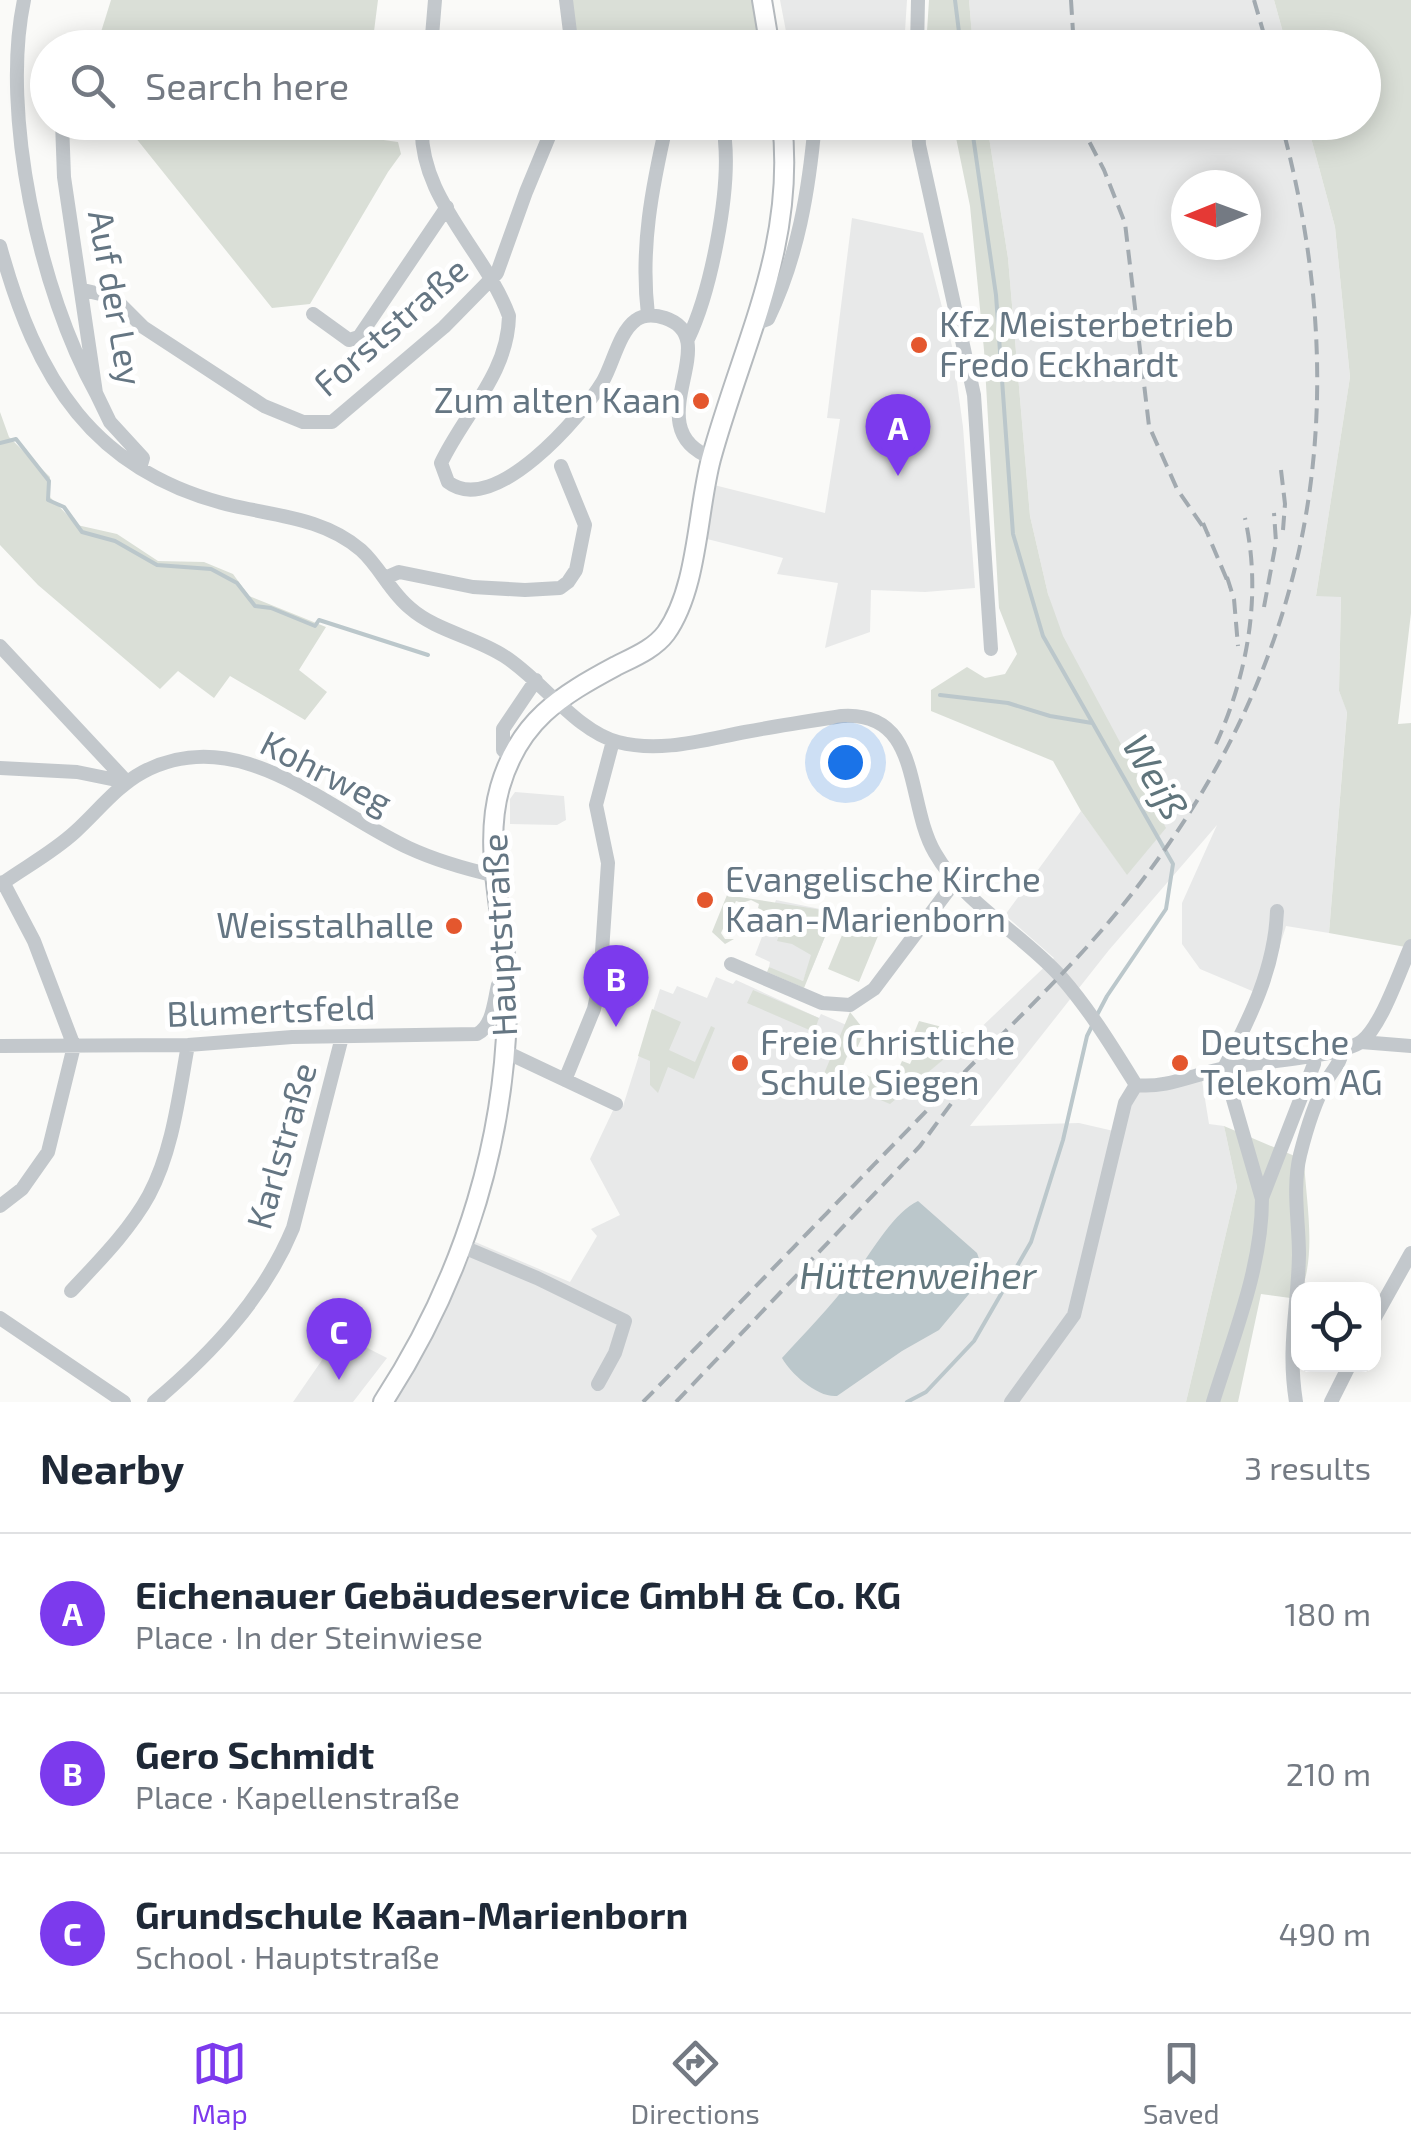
<!DOCTYPE html>
<meta charset="utf-8">
<style>
:root{--surface:#fff;--page:#f6f6f7;--text:#1f2937;--muted:#747a83;--line:#e0e1e3;--accent:#7c3aed}
body{margin:0;font-family:"Exo 2",sans-serif;background:var(--page);color:var(--text)}
.controls{position:absolute;right:30px;bottom:30px;display:grid;overflow:hidden;border-radius:20px;box-shadow:0 5px 25px #0003}
.controls button{width:90px;height:90px;display:grid;place-items:center;padding:0;border:0;border-bottom:2px solid var(--line);background:var(--surface);color:var(--text);font:50px sans-serif}
.compass{position:absolute;left:1171px;top:170px;width:90px;height:90px;border-radius:50%;background:var(--surface);box-shadow:0 5px 25px #0003;rotate:269deg}
.you{position:absolute;left:845px;top:762px;width:35px;height:35px;margin:-25px;border:8px solid #fff;border-radius:50%;background:#1a73e8;box-shadow:0 0 0 15px #1a73e833}
.badge{display:grid;place-items:center;width:65px;height:65px;border-radius:50%;background:var(--accent);color:#fff;font-size:32px;font-weight:700}
.pin{position:absolute;translate:-50% -82px;filter:drop-shadow(0 2px 5px #0008)}
.pin::after{content:'';position:absolute;top:52px;width:35px;height:30px;background:inherit;clip-path:polygon(0 0,100% 0,50% 100%)}
.list{margin:0;padding:0;list-style:none}
h2{display:flex;justify-content:space-between;align-items:center;height:130px;margin:0;padding:0 40px;font-size:42px}
h2 small{font-size:32px;font-weight:400;color:var(--muted)}
.list li{display:grid;grid-template-columns:65px 1fr auto;gap:30px;align-items:center;box-sizing:border-box;height:160px;padding:0 40px;border-top:2px solid var(--line)}
.list b{display:block;font-size:38px;white-space:nowrap}
.list p{margin:0;font-size:32px;white-space:nowrap;color:var(--muted)}
.list em{font-size:32px;font-style:normal;color:var(--muted)}
.icon{flex:none;width:55px;height:55px;fill:none;stroke:currentColor;stroke-width:2;stroke-linecap:round;stroke-linejoin:round}
.map{position:relative;flex:none;width:1411px;height:1402px;overflow:hidden}
.search{position:absolute;background:var(--surface);box-shadow:0 5px 25px #0003;left:30px;right:30px;top:30px;height:110px;display:flex;align-items:center;gap:25px;box-sizing:border-box;padding:0 35px;border-radius:55px;color:var(--muted);font-size:38px}
.sheet{height:610px;background:var(--surface)}
nav{display:flex;justify-content:space-around;align-items:center;box-sizing:border-box;height:140px;border-top:2px solid var(--line);background:var(--surface);font-size:28px;color:var(--muted)}
nav a{display:grid;justify-items:center;gap:5px}
nav .on{color:var(--accent)}
.map>svg:first-child{display:block}
.built{fill:#e8e9e9;fill-rule:evenodd}
.green{fill:#dadfd7}
.water{fill:#bbc7cb}
.lines{fill:none;stroke-linecap:round;stroke-linejoin:round}
.stream{stroke:#bbc7cb;stroke-width:4}
.major-casing{stroke:#b5babe;stroke-width:22}
.minor{stroke:#c3c8cc;stroke-width:14}
.major{stroke:#fff;stroke-width:18}
.rail{stroke:#a2aab0;stroke-width:4;stroke-dasharray:15 8;stroke-linecap:butt}
.poi-dot{fill:#e4572e;stroke:#fff;stroke-width:4}
.labels{text-anchor:middle;stroke-width:10;stroke-linejoin:round;paint-order:stroke}
.street-label{font-size:35px;fill:#657683;stroke:#fff}
.poi-label{font-size:35px;fill:#657683;stroke:#fff;text-anchor:start}
.water-label{font-size:38px;font-style:italic;fill:#60757c;stroke:#fff}
</style>
<div class="map">
<svg width="1411" height="1402" viewBox="0 0 1411 1402">
<rect width="100%" height="100%" fill="#fafaf8"/>
<path class="built" d="M 780,0 L 907,0 L 904,47 L 789,47 Z
M 969,0 L 1274,0 L 1287,47 L 973,47 Z
M 984,123 L 1307,123 L 1335,227 L 1350,377 L 1316,596 L 1341,596 L 1339,691 L 1347,711 L 1329,933 L 1286,926 L 1264,996 L 1200,969 L 1182,944 L 1182,903 L 1217,825 L 1109,950 L 970,1126 L 1079,1123 L 1118,1132 L 1136,1085 L 1201,1074 L 1209,1124 L 1224,1126 L 1237,1187 L 1186,1402 L 386,1402 L 473,1241 L 570,1282 L 597,1236 L 591,1229 L 620,1215 L 590,1159 L 616,1104 L 623,1106 L 660,989 L 673,994 L 677,986 L 707,998 L 716,977 L 733,984 L 736,980 L 819,1018 L 821,1014 L 858,1030 L 837,1081 L 890,1103 L 973,1035 L 1054,958 L 1005,915 L 1081,811 L 1127,874 L 1048,594 L 1030,516 L 1008,258 L 989,137 ZM 1186,185 L 1246,185 L 1246,245 L 1186,245 Z
M 852,218 L 923,233 L 952,346 L 963,427 L 975,588 L 925,592 L 871,590 L 870,632 L 825,648 L 838,583 L 777,574 L 783,558 L 703,538 L 714,485 L 825,513 L 840,419 L 827,418 Z
M 515,792 L 564,796 L 566,820 L 557,825 L 510,824 L 510,799 Z
M 776,900 L 835,912 L 811,971 L 807,970 L 803,981 L 778,973 L 769,967 L 770,962 L 755,955 Z
M 340,1334 L 387,1358 L 353,1402 L 293,1402 Z"/>
<path class="green" d="M 111,0 L 378,0 L 372,47 L 96,48 Z
M 572,0 L 754,0 L 761,47 L 578,47 Z
M 929,0 L 969,0 L 973,47 L 926,47 Z
M 1274,0 L 1411,0 L 1411,613 L 1398,724 L 1411,723 L 1411,948 L 1329,933 L 1347,712 L 1339,691 L 1341,597 L 1316,596 L 1350,377 L 1335,227 L 1307,123 L 1364,122 L 1364,48 L 1287,47 Z
M 126,123 L 363,123 L 362,137 L 398,142 L 401,154 L 388,172 L 310,304 L 272,308 L 135,137 Z
M 953,123 L 984,123 L 989,137 L 1008,258 L 1030,516 L 1048,594 L 1063,636 L 1166,828 L 1127,875 L 1081,811 L 1053,761 L 931,711 L 931,690 L 967,667 L 985,678 L 1005,674 L 1017,654 L 999,608 L 984,350 L 970,206 Z
M 0,412 L 9,437 L 50,477 L 47,494 L 77,525 L 117,534 L 158,561 L 204,562 L 233,574 L 249,596 L 326,627 L 299,670 L 327,692 L 305,720 L 230,676 L 214,698 L 178,671 L 160,689 L 38,585 L 0,545 Z
M 727,895 L 835,912 L 804,988 L 767,972 L 769,967 L 803,981 L 811,955 L 792,944 L 777,941 L 781,930 L 759,919 L 762,910 L 758,908 L 759,904 L 751,900 L 742,903 L 736,901 L 721,933 L 725,939 L 734,939 L 725,944 L 712,932 Z
M 847,923 L 878,936 L 859,982 L 828,969 Z
M 753,990 L 819,1018 L 814,1032 L 747,1003 Z
M 652,1009 L 681,1022 L 669,1050 L 695,1062 L 711,1026 L 715,1028 L 694,1079 L 668,1067 L 658,1093 L 650,1085 L 650,1061 L 638,1056 Z
M 850,1012 L 865,1031 L 857,1048 L 851,1046 L 838,1078 L 860,1088 L 863,1081 L 858,1078 L 860,1072 L 891,1086 L 902,1061 L 910,1064 L 920,1042 L 912,1038 L 919,1021 L 973,1035 L 890,1104 L 823,1076 Z
M 1224,1126 L 1304,1160 C 1306,1203 1318,1258 1298,1299 L 1261,1294 L 1238,1402 L 1186,1402 L 1237,1187 Z"/>
<path class="water" d="M 918,1201 L 977,1253 L 983,1270 L 979,1282 L 939,1330 L 902,1351 L 837,1396 C 818,1398 791,1374 782,1358 C 805,1333 830,1307 851,1280 C 868,1258 893,1212 918,1201 Z"/>
<g class="lines">
<path class="stream" d="M 955,0 L 961,48
M 971,122 L 996,295 L 1013,534 L 1043,636 L 1173,864 L 1166,909 L 1107,996 L 1097,1015
M 0,443 L 16,439 L 49,481 L 48,500 L 64,507 L 82,532 L 115,541 L 157,565 L 211,569 L 237,583 L 255,606 L 271,608 L 315,626 L 319,620 L 428,655
M 940,695 L 1008,703 L 1050,716 L 1092,723
M 907,1402 L 926,1392 L 974,1341 L 1031,1242 L 1063,1140 L 1087,1036 L 1093,1024"/>
<g class="major-casing">
<path id="major" d="M 762,0 L 770,48
M 383,1402 C 465,1276 510,1132 507,982 C 505,917 482,850 500,787 C 519,721 560,696 616,666 C 634,657 654,649 666,633 C 698,588 697,512 711,459 C 743,342 796,247 782,122"/>
</g>
<path class="minor" d="M 24,0 C 0,113 40,293 96,393
M 566,0 L 572,48
M 90,48 L 93,41
M 431,48 L 435,0
M 917,48 L 918,0
M 62,122 L 64,177 L 96,393 L 110,422 L 143,458 L 140,468
M 422,122 C 417,197 485,250 509,316 C 508,374 464,414 441,463 L 448,482 C 494,518 582,416 603,381 C 613,364 619,332 636,320 C 644,314 656,315 665,318 C 728,339 633,428 712,458
M 918,122 L 919,145 L 974,395 L 991,649
M 0,246 C 36,378 92,473 234,506 C 279,516 325,519 361,550 C 380,567 390,592 410,608 C 436,631 475,637 504,656 C 542,680 576,731 618,742 C 660,753 703,740 745,732 C 777,726 810,721 842,716 C 923,711 905,802 935,853 C 964,904 1023,934 1061,977 C 1090,1010 1113,1048 1136,1085
M 83,290 L 113,297 L 143,327 L 264,406 L 303,422 L 332,422 L 444,327 L 497,273 L 526,192 L 555,122
M 313,314 L 349,340 L 359,337 L 447,207
M 648,315 C 640,248 652,187 667,122
M 755,324 L 768,319 C 798,257 809,190 815,122
M 688,339 C 711,291 730,193 725,141
M 385,578 L 399,572 L 473,587 L 525,590 L 560,588 L 568,582 L 576,570 L 585,525 L 561,466
M 0,646 L 127,782
M 511,758 L 503,750 L 503,729 L 536,680
M 0,768 L 77,772 L 126,782
M 0,885 C 25,867 52,853 75,832 C 97,812 117,786 143,772 C 239,721 327,810 409,848 C 437,861 466,869 496,876
M 731,964 L 822,1003 L 850,1005 L 874,989 L 956,880
M 1361,1042 L 1411,1046
M 0,1046 L 188,1045 L 292,1037 L 477,1034 C 493,1026 494,1001 498,985 L 507,979
M 506,1052 L 616,1104
M 1224,1068 C 1250,1018 1275,968 1277,911
M 565,1080 L 594,1009 L 600,981 L 608,863 L 596,805 L 613,741
M 1136,1085 C 1166,1089 1197,1073 1226,1068 C 1255,1062 1342,1057 1362,1041 C 1382,1025 1400,970 1411,946
M 1262,1198 L 1314,1064 L 1315,1054
M 0,1206 L 22,1189 L 48,1152 L 74,1046 L 34,941 L 3,882
M 461,1246 L 537,1278 L 625,1321 L 615,1353 L 598,1384
M 71,1291 C 98,1262 130,1230 149,1195 C 173,1150 179,1094 188,1045
M 0,1318 L 124,1402
M 1374,1319 L 1411,1253
M 154,1402 C 212,1353 264,1298 293,1228 L 342,1037
M 1011,1402 L 1074,1315 L 1125,1103 L 1136,1085
M 1213,1402 C 1233,1337 1262,1268 1262,1199 L 1224,1068
M 1296,1402 C 1287,1346 1298,1309 1299,1255 C 1299,1222 1292,1188 1300,1155 C 1306,1131 1314,1104 1326,1082 C 1332,1070 1342,1063 1342,1048
M 1331,1402 L 1350,1364"/>
<use href="#major" class="major"/>
<path class="rail" d="M 1071,0 L 1074,48
M 1254,0 L 1268,48
M 1079,122 L 1104,170 L 1125,223 L 1149,426 L 1177,489 L 1208,534
M 1281,470 L 1285,504 L 1283,530
M 1203,523 L 1230,587
M 1227,577 L 1234,599 L 1238,646
M 1264,607 L 1276,542 L 1274,513
M 1216,744 C 1248,673 1262,594 1245,518
M 643,1402 C 743,1300 842,1197 942,1095 C 1009,1026 1083,959 1141,882 C 1317,652 1356,399 1281,122
M 676,1402 L 920,1146 L 959,1093"/>
</g>
<g class="poi-dot">
<circle cx="919" cy="345" r="10"/>
<circle cx="701" cy="401" r="10"/>
<circle cx="705" cy="900" r="10"/>
<circle cx="454" cy="926" r="10"/>
<circle cx="740" cy="1063" r="10"/>
<circle cx="1180" cy="1063" r="10"/>
</g>
<g class="labels">
<g class="street-label">
<text transform="translate(115 298) rotate(80)" y="12">Auf der Ley</text>
<text transform="translate(391 327) rotate(-41)" y="12">Forststraße</text>
<text transform="translate(326 773) rotate(27)" y="12">Kohrweg</text>
<text transform="translate(500 935) rotate(-93)" y="12">Hauptstraße</text>
<text transform="translate(271 1011) rotate(-2)" y="12">Blumertsfeld</text>
<text transform="translate(282 1146) rotate(-74)" y="12">Karlstraße</text>
</g>
<g class="poi-label">
<text x="939" y="337">Kfz Meisterbetrieb<tspan x="939" dy="40">Fredo Eckhardt</tspan></text>
<text x="681" y="413" text-anchor="end">Zum alten Kaan</text>
<text x="725" y="892">Evangelische Kirche<tspan x="725" dy="40">Kaan-Marienborn</tspan></text>
<text x="434" y="938" text-anchor="end">Weisstalhalle</text>
<text x="760" y="1055">Freie Christliche<tspan x="760" dy="40">Schule Siegen</tspan></text>
<text x="1200" y="1055">Deutsche<tspan x="1200" dy="40">Telekom AG</tspan></text>
</g>
<g class="water-label">
<text transform="translate(1155 777) rotate(60)" y="13">Weiß</text>
<text x="918" y="1289">Hüttenweiher</text>
</g>
</g>
</svg>
<div class="controls">
<button><svg class="icon" aria-label="locate" viewBox="0 0 24 24"><circle cx="12" cy="12" r="6"/><path d="M12 2v4M12 18v4M2 12h4M18 12h4"/></svg></button>
</div>
<svg class="compass" viewBox="-18 -18 36 36"><path d="M0-13l5 13h-10z" fill="#e53935"/><path d="M0 13l5-13h-10z" fill="#747a83"/></svg>
<div class="you"></div>
<div class="pin badge" style="left:898px;top:476px">A</div>
<div class="pin badge" style="left:616px;top:1027px">B</div>
<div class="pin badge" style="left:339px;top:1380px">C</div>
<div class="search"><svg class="icon" aria-label="search" viewBox="0 0 24 24"><circle cx="10" cy="10" r="6"/><path d="M15 15l6 6"/></svg>Search here</div>
</div>
<section class="sheet">
<h2>Nearby<small>3 results</small></h2>
<ul class="list">
<li><span class="badge">A</span><div><b>Eichenauer Gebäudeservice GmbH &amp; Co. KG</b><p>Place · In der Steinwiese</p></div><em>180 m</em></li>
<li><span class="badge">B</span><div><b>Gero Schmidt</b><p>Place · Kapellenstraße</p></div><em>210 m</em></li>
<li><span class="badge">C</span><div><b>Grundschule Kaan-Marienborn</b><p>School · Hauptstraße</p></div><em>490 m</em></li>
</ul>
</section>
<nav>
<a class="on"><svg class="icon" aria-label="map" viewBox="0 0 24 24"><path d="M3 6l6-2 6 2 6-2v14l-6 2-6-2-6 2zM9 4v14M15 6v14"/></svg>Map</a>
<a><svg class="icon" aria-label="directions" viewBox="0 0 24 24"><path d="M12 3l9 9-9 9-9-9zM9 14v-3h6M13 9l2 2-2 2"/></svg>Directions</a>
<a><svg class="icon" aria-label="saved" viewBox="0 0 24 24"><path d="M7 4h10v16l-5-4-5 4z"/></svg>Saved</a>
</nav>
